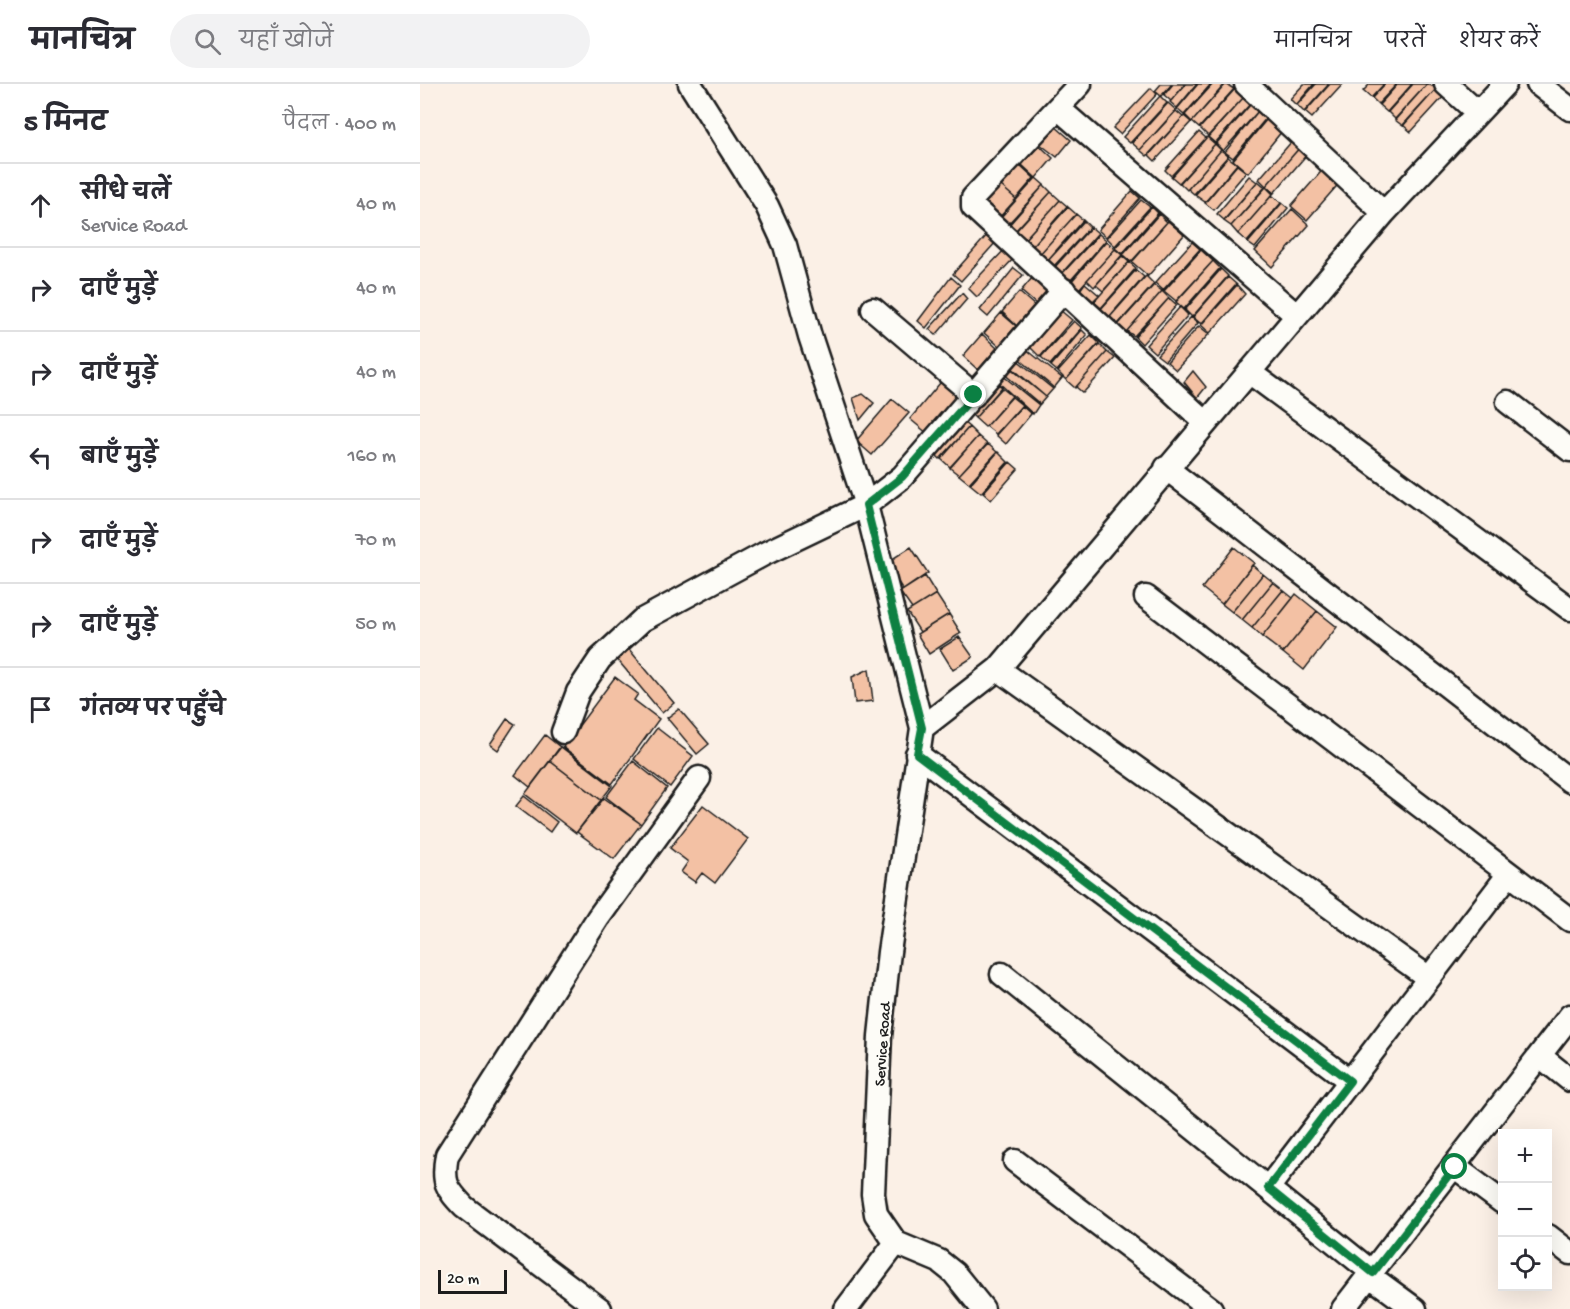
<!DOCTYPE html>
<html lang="hi">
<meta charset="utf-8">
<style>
:root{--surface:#fff;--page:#f2f2f3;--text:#2b2b33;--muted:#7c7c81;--line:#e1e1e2}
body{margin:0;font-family:"Gochi Hand","Playpen Sans Deva",sans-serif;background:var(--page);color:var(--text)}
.controls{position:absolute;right:18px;bottom:18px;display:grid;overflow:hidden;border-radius:0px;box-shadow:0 6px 24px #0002}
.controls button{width:54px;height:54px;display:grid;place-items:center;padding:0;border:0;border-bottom:2px solid var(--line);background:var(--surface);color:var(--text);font:30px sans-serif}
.scale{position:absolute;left:18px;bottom:15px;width:69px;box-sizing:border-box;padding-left:6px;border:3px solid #1c1c1c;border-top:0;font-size:16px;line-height:21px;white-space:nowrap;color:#1c1c1c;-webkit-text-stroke:4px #fdfcf7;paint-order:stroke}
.stop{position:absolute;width:18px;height:18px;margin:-14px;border:4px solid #0b8043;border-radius:50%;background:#fff}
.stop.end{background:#0b8043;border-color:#fff;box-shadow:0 2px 6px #0008}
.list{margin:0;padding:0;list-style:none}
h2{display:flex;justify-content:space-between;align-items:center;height:78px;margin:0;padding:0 24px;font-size:26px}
h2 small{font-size:20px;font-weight:400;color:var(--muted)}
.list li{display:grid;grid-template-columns:39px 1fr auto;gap:18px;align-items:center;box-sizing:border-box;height:84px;padding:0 24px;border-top:2px solid var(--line)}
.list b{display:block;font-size:22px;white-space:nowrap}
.list p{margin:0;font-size:20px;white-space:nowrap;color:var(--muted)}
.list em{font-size:20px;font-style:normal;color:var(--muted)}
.icon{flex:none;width:33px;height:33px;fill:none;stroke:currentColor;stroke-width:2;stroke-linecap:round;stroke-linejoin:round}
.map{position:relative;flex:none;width:1150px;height:1225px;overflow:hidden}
header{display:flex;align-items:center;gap:36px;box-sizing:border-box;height:84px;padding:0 30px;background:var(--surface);border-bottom:2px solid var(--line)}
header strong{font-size:28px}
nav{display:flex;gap:33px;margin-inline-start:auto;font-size:21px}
.search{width:420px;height:54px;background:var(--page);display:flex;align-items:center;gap:15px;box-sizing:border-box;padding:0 21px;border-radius:33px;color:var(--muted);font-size:22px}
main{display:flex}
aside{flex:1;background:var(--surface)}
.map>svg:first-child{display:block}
.building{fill:#f3c1a4;stroke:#1c1c1c;stroke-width:1.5}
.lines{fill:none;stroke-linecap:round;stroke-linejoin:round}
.minor-casing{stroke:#1c1c1c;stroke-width:27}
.minor{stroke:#fdfcf7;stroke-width:22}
.route{stroke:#0b8043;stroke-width:8}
.labels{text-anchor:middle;stroke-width:4.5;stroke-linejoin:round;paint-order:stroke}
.street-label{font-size:16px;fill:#1c1c1c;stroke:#fdfcf7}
</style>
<header>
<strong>मानचित्र</strong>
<div class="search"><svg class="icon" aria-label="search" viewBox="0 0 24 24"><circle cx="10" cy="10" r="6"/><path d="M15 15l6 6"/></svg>यहाँ खोजें</div>
<nav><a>मानचित्र</a><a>परतें</a><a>शेयर करें</a></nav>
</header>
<main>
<aside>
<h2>5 मिनट<small>पैदल · 400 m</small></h2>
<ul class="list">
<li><svg class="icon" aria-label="ahead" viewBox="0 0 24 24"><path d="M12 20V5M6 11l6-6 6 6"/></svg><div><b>सीधे चलें</b><p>Service Road</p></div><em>40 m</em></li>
<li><svg class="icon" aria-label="right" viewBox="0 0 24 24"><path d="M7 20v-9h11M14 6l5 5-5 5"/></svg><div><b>दाएँ मुड़ें</b></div><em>40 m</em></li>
<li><svg class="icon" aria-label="right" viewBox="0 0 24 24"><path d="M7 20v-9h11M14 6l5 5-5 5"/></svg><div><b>दाएँ मुड़ें</b></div><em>40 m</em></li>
<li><svg class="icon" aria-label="left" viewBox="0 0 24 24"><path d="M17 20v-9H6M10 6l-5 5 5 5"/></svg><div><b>बाएँ मुड़ें</b></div><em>160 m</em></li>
<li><svg class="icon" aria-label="right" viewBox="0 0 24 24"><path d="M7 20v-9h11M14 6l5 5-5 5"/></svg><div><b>दाएँ मुड़ें</b></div><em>70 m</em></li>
<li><svg class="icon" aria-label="right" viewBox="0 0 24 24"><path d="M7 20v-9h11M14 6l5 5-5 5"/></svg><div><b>दाएँ मुड़ें</b></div><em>50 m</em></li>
<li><svg class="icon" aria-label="arrive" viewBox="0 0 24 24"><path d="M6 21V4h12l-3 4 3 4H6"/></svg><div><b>गंतव्य पर पहुँचे</b></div></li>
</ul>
</aside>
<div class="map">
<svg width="1150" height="1225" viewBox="0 0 1150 1225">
<rect width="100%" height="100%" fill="#fbf0e6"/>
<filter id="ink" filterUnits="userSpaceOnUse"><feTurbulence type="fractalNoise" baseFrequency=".0167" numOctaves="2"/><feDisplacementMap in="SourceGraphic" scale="12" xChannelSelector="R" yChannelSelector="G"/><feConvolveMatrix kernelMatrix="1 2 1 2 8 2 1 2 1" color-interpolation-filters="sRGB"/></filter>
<g filter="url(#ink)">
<path class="building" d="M 741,0 L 752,0 L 741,12 L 735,7 Z
M 753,0 L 765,0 L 751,17 L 744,11 Z
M 766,0 L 777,0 L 757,24 L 750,18 Z
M 778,0 L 791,0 L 764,31 L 757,25 Z
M 793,0 L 805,0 L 772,38 L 765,31 Z
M 806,0 L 814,5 L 779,44 L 772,38 Z
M 884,0 L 894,0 L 876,21 L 870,15 Z
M 896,0 L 909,0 L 884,28 L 877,21 Z
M 910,0 L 923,0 L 892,34 L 885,28 Z
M 950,0 L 964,0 L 951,14 L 943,7 Z
M 965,0 L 977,0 L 958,20 L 952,14 Z
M 978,0 L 992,0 L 967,28 L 959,21 Z
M 993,0 L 1007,0 L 975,35 L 968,28 Z
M 1007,0 L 1017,4 L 983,42 L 975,36 Z
M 731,4 L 737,10 L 700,50 L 693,44 Z
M 1017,4 L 1025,11 L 991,48 L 983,41 Z
M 815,5 L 824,13 L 788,52 L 780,44 Z
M 740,12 L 747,19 L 710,59 L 703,53 Z
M 824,13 L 831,19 L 795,59 L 788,53 Z
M 748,19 L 756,26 L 720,66 L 712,59 Z
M 831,20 L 839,26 L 803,67 L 796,60 Z
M 839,26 L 847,33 L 813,74 L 805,68 Z
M 756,27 L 763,33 L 727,72 L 720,66 Z
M 764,32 L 771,38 L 735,77 L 729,71 Z
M 847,35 L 862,47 L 828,89 L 813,76 Z
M 635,42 L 651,56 L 637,73 L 620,60 Z
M 779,48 L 786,54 L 751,92 L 745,86 Z
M 787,53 L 795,60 L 759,99 L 752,93 Z
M 873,56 L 881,62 L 846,102 L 839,95 Z
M 795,60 L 801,66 L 767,106 L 760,99 Z
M 619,61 L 633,74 L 616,94 L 602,81 Z
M 881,62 L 888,69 L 854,109 L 846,102 Z
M 801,66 L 808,72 L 774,110 L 768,105 Z
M 808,73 L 817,80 L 785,118 L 775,111 Z
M 599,80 L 614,94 L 596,115 L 580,101 Z
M 817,81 L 826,88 L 794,126 L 785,119 Z
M 906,82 L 922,96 L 887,136 L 871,122 Z
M 829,92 L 837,98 L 804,136 L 797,130 Z
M 616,94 L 624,101 L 588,140 L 581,133 Z
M 838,97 L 845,103 L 811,142 L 804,137 Z
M 580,101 L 596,115 L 578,135 L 563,121 Z
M 624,101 L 631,108 L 595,147 L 589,141 Z
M 846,103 L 853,110 L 818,150 L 811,142 Z
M 712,107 L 720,114 L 686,153 L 678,146 Z
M 631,108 L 640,116 L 604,156 L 596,147 Z
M 852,111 L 861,119 L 827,158 L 818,150 Z
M 640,116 L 647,122 L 611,164 L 603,157 Z
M 721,116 L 730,123 L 695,162 L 687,154 Z
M 862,119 L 868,124 L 835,164 L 828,159 Z
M 648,123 L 656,130 L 619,171 L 611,164 Z
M 732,123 L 738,129 L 702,170 L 695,164 Z
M 872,125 L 889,141 L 852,183 L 835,167 Z
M 656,130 L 663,136 L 626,178 L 619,171 Z
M 739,130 L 747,138 L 711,178 L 703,171 Z
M 664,137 L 670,143 L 633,183 L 627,178 Z
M 748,137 L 764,151 L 728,192 L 712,178 Z
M 671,143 L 678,149 L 641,190 L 634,184 Z
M 568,150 L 576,158 L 541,197 L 533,190 Z
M 679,150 L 686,156 L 650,197 L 641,191 Z
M 686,157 L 695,165 L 659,205 L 651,198 Z
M 772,158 L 780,165 L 743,206 L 735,199 Z
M 586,164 L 595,173 L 557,213 L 548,204 Z
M 695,165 L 702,171 L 674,203 L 667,196 Z
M 781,166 L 793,177 L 756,217 L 744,207 Z
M 702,172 L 709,178 L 683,207 L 676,201 Z
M 793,177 L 800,184 L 764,225 L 756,218 Z
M 709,178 L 716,184 L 681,224 L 674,218 Z
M 594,184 L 603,191 L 568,233 L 560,226 Z
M 801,185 L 808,192 L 772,233 L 765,226 Z
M 716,186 L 724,193 L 689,233 L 680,226 Z
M 618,187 L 633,200 L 616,220 L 601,207 Z
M 726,192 L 734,200 L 698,240 L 690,233 Z
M 531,193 L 540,201 L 506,244 L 498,237 Z
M 808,193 L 816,200 L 781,240 L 773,233 Z
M 665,199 L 679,211 L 673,217 L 660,206 Z
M 734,201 L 742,207 L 706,248 L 698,241 Z
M 817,201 L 825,210 L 790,249 L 781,241 Z
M 742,207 L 749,214 L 714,252 L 707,247 Z
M 599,208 L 615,222 L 597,242 L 582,228 Z
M 542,209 L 547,215 L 516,251 L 509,245 Z
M 749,214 L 757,221 L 722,260 L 715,253 Z
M 760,223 L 768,231 L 735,269 L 726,261 Z
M 640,226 L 652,236 L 620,273 L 609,262 Z
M 581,229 L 596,242 L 579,262 L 564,249 Z
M 771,233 L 778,239 L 745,277 L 737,271 Z
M 654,237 L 662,244 L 630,281 L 621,273 Z
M 779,242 L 789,250 L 756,286 L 747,278 Z
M 662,246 L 667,251 L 637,287 L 631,282 Z
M 562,250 L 577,264 L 558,286 L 543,272 Z
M 671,251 L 679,259 L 646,296 L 638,288 Z
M 679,260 L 687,268 L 655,304 L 646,296 Z
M 606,265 L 642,294 L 634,304 L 597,273 Z
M 687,268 L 695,274 L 663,309 L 656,303 Z
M 596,275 L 633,305 L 626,313 L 590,282 Z
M 589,283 L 626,313 L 620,320 L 583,289 Z
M 773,287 L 786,303 L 777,314 L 764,298 Z
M 582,291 L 619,321 L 613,330 L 577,297 Z
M 525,293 L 543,309 L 508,350 L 490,335 Z
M 575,298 L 582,303 L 555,334 L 549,328 Z
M 582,304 L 592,312 L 565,343 L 555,334 Z
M 443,310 L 454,319 L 440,336 L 433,314 Z
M 592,313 L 602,321 L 576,350 L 566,342 Z
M 472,315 L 489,329 L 452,371 L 436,357 Z
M 602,322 L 611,330 L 586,360 L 576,351 Z
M 542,337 L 549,343 L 520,375 L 514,369 Z
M 549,343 L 558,352 L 530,383 L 521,375 Z
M 558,352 L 567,360 L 539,391 L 530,384 Z
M 568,360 L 577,368 L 549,399 L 539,391 Z
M 578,368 L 588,378 L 561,409 L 550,400 Z
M 590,378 L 598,385 L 571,416 L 563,409 Z
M 491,463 L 508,489 L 483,506 L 466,479 Z
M 814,463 L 834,479 L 802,520 L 782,504 Z
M 832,481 L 843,490 L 812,528 L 802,520 Z
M 843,490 L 853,498 L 822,536 L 812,528 Z
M 505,492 L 516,510 L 492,525 L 480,508 Z
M 853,498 L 863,506 L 832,544 L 822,536 Z
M 863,506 L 873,514 L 842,553 L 832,544 Z
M 516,510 L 529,530 L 500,548 L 487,528 Z
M 876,510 L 897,527 L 863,569 L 842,553 Z
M 897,527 L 917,543 L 884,586 L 863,569 Z
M 529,530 L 541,549 L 509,570 L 497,550 Z
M 539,553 L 553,573 L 533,586 L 520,565 Z
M 208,564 L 254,619 L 242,629 L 196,574 Z
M 449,585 L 453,617 L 435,619 L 432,593 Z
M 195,593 L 218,610 L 214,616 L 239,635 L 192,700 L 143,663 Z
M 259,625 L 289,660 L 277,670 L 247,634 Z
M 87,635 L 95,640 L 78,666 L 70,660 Z
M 237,644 L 273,672 L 250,703 L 214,675 Z
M 125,651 L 140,663 L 110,703 L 95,691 Z
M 141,663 L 192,702 L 181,716 L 130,677 Z
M 130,677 L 181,716 L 156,749 L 105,710 Z
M 213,677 L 247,704 L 221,740 L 186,713 Z
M 104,712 L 137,738 L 130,748 L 96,722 Z
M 184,714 L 221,740 L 194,775 L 157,748 Z
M 283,721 L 328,755 L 295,799 L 282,789 L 275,798 L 261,788 L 268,778 L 250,764 Z"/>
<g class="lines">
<g class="minor-casing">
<path id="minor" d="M 270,0 L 347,122 L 365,161 L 390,252 L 446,421 L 502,644 L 469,868 L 460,952 L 453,1110 L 456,1130 L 476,1159 L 519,1177 L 534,1189 L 563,1225
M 660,0 L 553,114 L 553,123 L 785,338
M 826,0 L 964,129
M 1026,0 L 1057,28
M 1118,0 L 1150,25
M 638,24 L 876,231
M 453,225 L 554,311
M 829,288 L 1150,525
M 1088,318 L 1150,366
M 746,384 L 1150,697
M 726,513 L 1150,836
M 578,585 L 1009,894
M 502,644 L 578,585 L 964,129 L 1085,0
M 143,648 L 158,608 L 180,575 L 222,536 L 344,470 L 446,421 L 482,393 L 644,206
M 497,670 L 930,997
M 582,890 L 953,1189
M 1120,972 L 1150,996
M 595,1077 L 791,1225
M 1035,1083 L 1082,1118
M 848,1104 L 1089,790
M 1128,1152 L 1150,1169
M 950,1192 L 995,1225
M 180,1225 L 44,1123 C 26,1104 22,1098 27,1071 L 178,834 L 279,694
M 426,1225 L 476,1159
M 923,1225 L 1150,932"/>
</g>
<use href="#minor" class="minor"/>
</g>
</g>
<g class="lines" filter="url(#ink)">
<path class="route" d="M 554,311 L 482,393 L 446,421 L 502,644 L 497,670 L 930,997 L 848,1104 L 953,1189 L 1035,1083"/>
</g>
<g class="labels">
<g class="street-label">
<text transform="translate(461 960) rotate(-86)" y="6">Service Road</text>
</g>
</g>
</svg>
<div class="controls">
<button>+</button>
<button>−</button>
<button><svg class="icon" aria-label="locate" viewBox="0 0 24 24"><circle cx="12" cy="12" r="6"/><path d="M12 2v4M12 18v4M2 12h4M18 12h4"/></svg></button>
</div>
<div class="scale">20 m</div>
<div class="stop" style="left:1035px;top:1083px"></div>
<div class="stop end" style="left:554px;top:311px"></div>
</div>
</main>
